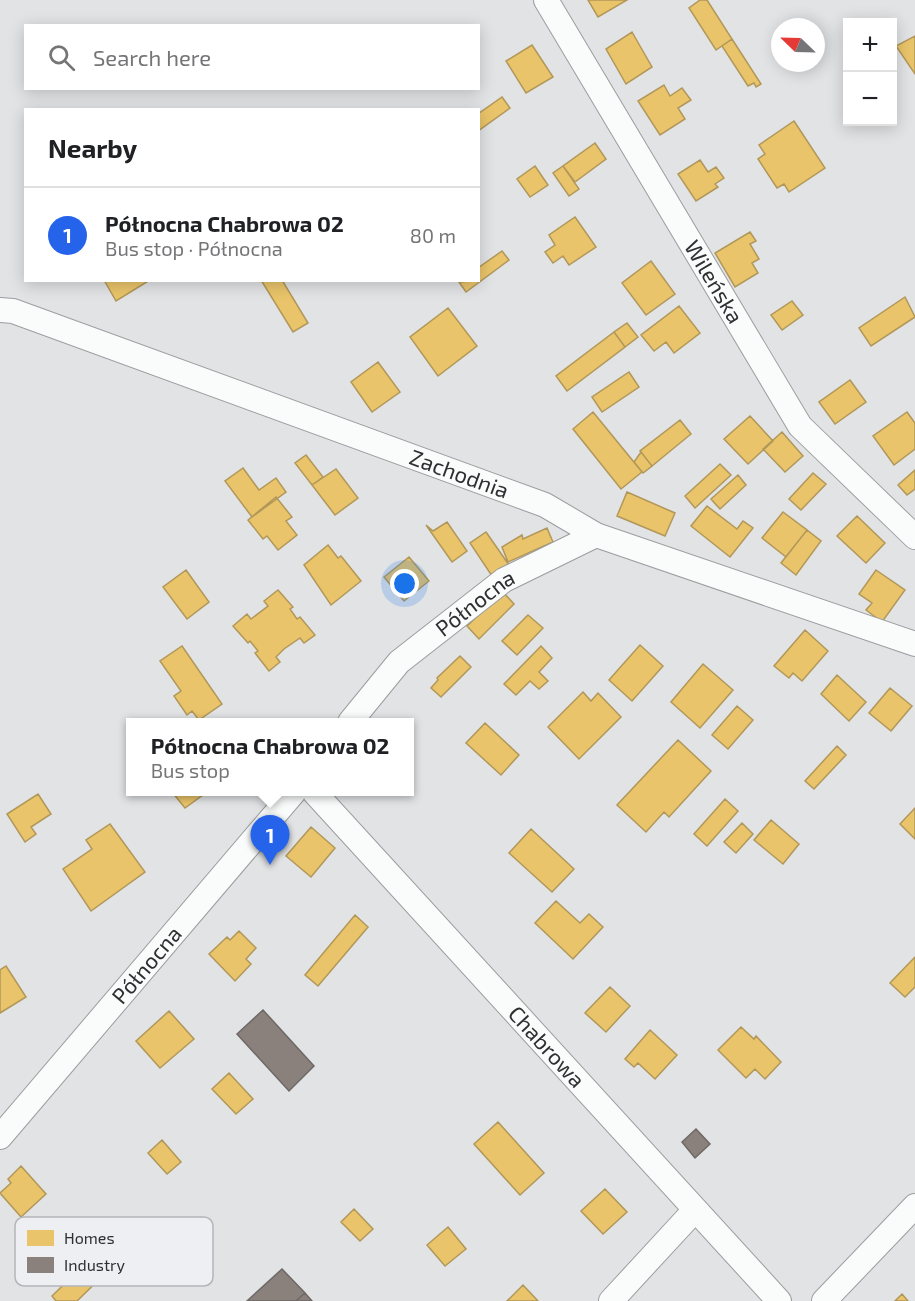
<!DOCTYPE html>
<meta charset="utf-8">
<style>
:root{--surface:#fff;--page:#f2f2f2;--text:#202124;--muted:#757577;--line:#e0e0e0;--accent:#2563eb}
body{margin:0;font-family:"Exo 2",sans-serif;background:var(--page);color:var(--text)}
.controls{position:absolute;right:18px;top:18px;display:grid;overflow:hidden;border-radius:0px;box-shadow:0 3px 15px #0003}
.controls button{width:54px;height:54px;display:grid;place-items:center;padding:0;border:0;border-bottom:2px solid var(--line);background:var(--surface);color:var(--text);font:30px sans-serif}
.compass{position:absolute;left:771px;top:18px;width:54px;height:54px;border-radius:50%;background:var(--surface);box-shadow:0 3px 15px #0003;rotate:293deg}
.you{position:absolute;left:405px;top:584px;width:21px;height:21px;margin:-15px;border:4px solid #fff;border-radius:50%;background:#1a73e8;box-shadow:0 0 0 9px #1a73e833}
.badge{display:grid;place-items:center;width:39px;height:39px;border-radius:50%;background:var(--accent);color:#fff;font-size:20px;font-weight:700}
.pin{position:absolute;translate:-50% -50px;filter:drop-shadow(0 2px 3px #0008)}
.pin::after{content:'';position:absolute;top:32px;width:21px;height:18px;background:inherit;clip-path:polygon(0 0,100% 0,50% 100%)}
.popup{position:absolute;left:126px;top:718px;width:288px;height:78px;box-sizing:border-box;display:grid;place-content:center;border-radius:0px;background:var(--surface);filter:drop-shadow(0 2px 4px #0005);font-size:20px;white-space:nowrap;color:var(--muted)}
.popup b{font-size:22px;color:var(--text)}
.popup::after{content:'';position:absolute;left:50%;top:100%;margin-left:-12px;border:12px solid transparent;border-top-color:var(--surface)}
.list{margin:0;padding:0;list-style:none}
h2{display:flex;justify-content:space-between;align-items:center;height:78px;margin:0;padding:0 24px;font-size:26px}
h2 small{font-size:20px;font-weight:400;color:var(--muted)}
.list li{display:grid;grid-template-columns:39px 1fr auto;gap:18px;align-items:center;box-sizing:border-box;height:96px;padding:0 24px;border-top:2px solid var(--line)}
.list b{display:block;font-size:22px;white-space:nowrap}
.list p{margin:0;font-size:20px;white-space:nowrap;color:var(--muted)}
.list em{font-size:20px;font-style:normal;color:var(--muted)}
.icon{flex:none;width:33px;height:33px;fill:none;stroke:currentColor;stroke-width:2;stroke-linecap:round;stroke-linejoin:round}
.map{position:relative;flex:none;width:915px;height:1301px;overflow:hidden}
.search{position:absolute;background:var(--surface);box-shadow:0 3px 15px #0003;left:24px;top:24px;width:456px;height:66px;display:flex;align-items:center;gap:15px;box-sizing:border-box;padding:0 21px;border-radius:0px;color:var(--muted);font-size:22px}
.panel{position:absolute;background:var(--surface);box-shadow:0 3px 15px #0003;left:24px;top:108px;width:456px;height:174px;border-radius:0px}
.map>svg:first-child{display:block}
.homes{fill:#e9c46a;stroke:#b19759;stroke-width:1.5}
.industry{fill:#8a817c;stroke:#6e6866;stroke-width:1.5}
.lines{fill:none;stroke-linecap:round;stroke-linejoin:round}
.street-casing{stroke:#9c9d9f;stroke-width:26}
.street{stroke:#fafbfb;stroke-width:24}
.labels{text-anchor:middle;stroke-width:6;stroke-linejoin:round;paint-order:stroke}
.street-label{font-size:22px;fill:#2e2f31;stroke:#edeff3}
.key{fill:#edeff3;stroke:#b4b5b9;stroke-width:1.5}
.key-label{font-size:16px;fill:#2e2f31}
</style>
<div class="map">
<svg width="915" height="1301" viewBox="0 0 915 1301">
<rect width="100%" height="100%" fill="#e1e3e5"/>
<path class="homes" d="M 588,0 L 627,0 L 598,17 Z
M 707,0 L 732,39 L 716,50 L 689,8 L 700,0 Z
M 632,32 L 652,67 L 626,84 L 606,49 Z
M 915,36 L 915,74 L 896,46 Z
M 732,39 L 761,84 L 756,87 L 754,83 L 748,86 L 722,46 Z
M 532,45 L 553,77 L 526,93 L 506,61 Z
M 664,85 L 670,96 L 682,88 L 691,100 L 678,108 L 685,119 L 660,135 L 638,101 Z
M 502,97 L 510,108 L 478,131 L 478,114 Z
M 794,121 L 825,168 L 789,192 L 784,184 L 777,188 L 758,159 L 765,154 L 759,145 Z
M 595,143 L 606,159 L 575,182 L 563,166 Z
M 700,160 L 708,172 L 716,167 L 724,178 L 715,184 L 718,187 L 696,201 L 678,174 Z
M 535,166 L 548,185 L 530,197 L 517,179 Z
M 563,166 L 579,189 L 569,196 L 553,173 Z
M 575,217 L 596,247 L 569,265 L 563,256 L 553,263 L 545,252 L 555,245 L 549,235 Z
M 750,232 L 756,241 L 750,244 L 759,259 L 752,263 L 758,273 L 735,287 L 715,253 Z
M 502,251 L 509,260 L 466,292 L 459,282 L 478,280 L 478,268 Z
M 651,261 L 675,294 L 646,315 L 622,283 Z
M 104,280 L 150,280 L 116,301 Z
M 261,280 L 282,280 L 308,323 L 293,332 Z
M 905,297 L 915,317 L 871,346 L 859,328 Z
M 792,301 L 803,315 L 782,330 L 771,315 Z
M 679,306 L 700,333 L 674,353 L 666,342 L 654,351 L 641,335 Z
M 448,308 L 477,346 L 438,376 L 410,337 Z
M 627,323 L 638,337 L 625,347 L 614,332 Z
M 614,332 L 625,347 L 567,391 L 556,376 Z
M 378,362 L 400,392 L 372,412 L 351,382 Z
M 629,372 L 639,387 L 602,412 L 592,397 Z
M 850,380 L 866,402 L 835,424 L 819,402 Z
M 593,412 L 642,472 L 621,489 L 573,429 Z
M 907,412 L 915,423 L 915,449 L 894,465 L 873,436 Z
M 750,416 L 773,441 L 748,464 L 724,439 Z
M 680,420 L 691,434 L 652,466 L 640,451 Z
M 782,432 L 803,456 L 785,472 L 763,449 Z
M 641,452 L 652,466 L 643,473 L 634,462 Z
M 306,455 L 323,477 L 312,485 L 295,463 Z
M 720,464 L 731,475 L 695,508 L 685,496 Z
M 243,468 L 259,490 L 276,478 L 286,492 L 252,517 L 225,481 Z
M 336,469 L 358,498 L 335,515 L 312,485 Z
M 915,470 L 915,489 L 907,495 L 898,485 Z
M 813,473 L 826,484 L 801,510 L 789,499 Z
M 738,475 L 746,485 L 720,509 L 711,499 Z
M 627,492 L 675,513 L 665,536 L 617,516 Z
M 276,497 L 292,517 L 286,521 L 297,535 L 278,550 L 267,536 L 263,539 L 248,520 Z
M 707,506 L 737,529 L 743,521 L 753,528 L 730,557 L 691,526 Z
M 783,512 L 807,530 L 786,557 L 762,538 Z
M 857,516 L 885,543 L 866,563 L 837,536 Z
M 447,522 L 467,551 L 452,562 L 426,525 L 433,531 Z
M 547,528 L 553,542 L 508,562 L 502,547 L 522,535 L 523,539 Z
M 807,530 L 821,541 L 796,575 L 781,563 Z
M 486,532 L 509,565 L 492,576 L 470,543 Z
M 328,545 L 338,558 L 341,556 L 361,581 L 331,605 L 304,565 Z
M 409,557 L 429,581 L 404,601 L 384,577 Z
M 186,570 L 209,602 L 187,619 L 163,587 Z
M 876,570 L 905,590 L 882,622 L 866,610 L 872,603 L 859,594 Z
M 278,590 L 293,607 L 290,609 L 297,619 L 300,617 L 315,635 L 304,643 L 300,638 L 284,649 L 276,657 L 280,662 L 269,671 L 255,653 L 258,651 L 250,641 L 248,643 L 233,626 L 247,614 L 251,619 L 268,606 L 264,601 Z
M 503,592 L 514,604 L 479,639 L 467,626 Z
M 528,615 L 543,628 L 517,655 L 502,641 Z
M 805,630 L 828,651 L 802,681 L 793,673 L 789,678 L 774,666 Z
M 640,645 L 663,666 L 632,701 L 609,680 Z
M 182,646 L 222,704 L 199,720 L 192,711 L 187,715 L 174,696 L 181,691 L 160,661 Z
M 541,646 L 552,658 L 539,672 L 548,681 L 539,689 L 530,681 L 516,695 L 504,684 Z
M 460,656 L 471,667 L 441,697 L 431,688 L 438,680 L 437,678 Z
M 703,664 L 733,690 L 700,728 L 671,702 Z
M 837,675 L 866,702 L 849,721 L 821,694 Z
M 890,688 L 912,706 L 891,731 L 869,713 Z
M 583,692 L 591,701 L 598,693 L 621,717 L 579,759 L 548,727 Z
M 737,706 L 753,720 L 728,749 L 712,735 Z
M 485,723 L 519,755 L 501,775 L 466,743 Z
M 678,740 L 711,771 L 669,817 L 664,812 L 646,832 L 617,805 Z
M 837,746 L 846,755 L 814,789 L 805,781 Z
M 172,792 L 207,792 L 185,808 Z
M 38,794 L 51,814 L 31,827 L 36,834 L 25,842 L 7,814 Z
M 725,799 L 738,811 L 707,846 L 694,834 Z
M 915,808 L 915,839 L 900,824 Z
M 771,820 L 799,844 L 783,864 L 754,840 Z
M 742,823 L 753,834 L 736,853 L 724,842 Z
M 110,824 L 145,872 L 91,911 L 63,869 L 92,849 L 86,840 Z
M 311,827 L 335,848 L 311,877 L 286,856 Z
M 531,829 L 574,869 L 552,892 L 509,853 Z
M 556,901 L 580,923 L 589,914 L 603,927 L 573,959 L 535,923 Z
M 355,915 L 368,927 L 318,986 L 305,975 Z
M 239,931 L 256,948 L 246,959 L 251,964 L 235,981 L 209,954 L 227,937 L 230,940 Z
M 915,957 L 915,987 L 905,997 L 890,983 Z
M 6,966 L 26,997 L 0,1013 L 0,970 Z
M 610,987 L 630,1006 L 606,1032 L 585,1013 Z
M 169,1011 L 194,1039 L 160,1068 L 136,1041 Z
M 741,1027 L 754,1039 L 756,1036 L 781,1062 L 765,1079 L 755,1069 L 746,1078 L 718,1050 Z
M 650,1030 L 677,1055 L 655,1079 L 638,1063 L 634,1067 L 625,1059 Z
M 229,1073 L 253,1099 L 236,1114 L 212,1089 Z
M 498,1122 L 544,1173 L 520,1195 L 474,1144 Z
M 162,1140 L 181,1162 L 167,1174 L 148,1153 Z
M 21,1166 L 46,1194 L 21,1217 L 0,1193 L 11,1183 L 8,1179 Z
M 605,1189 L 627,1212 L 603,1234 L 581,1211 Z
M 354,1209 L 373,1229 L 360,1241 L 341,1222 Z
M 69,1218 L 99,1250 L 84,1265 L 53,1233 Z
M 448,1227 L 466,1249 L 445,1266 L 427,1245 Z
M 99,1250 L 114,1265 L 77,1301 L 56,1301 L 52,1296 Z
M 523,1285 L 538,1301 L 507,1301 Z
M 902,1294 L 908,1301 L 895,1301 Z"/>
<path class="industry" d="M 263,1010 L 314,1066 L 289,1091 L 237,1034 Z
M 696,1129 L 710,1144 L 695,1158 L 682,1142 Z
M 282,1269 L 305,1293 L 296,1301 L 247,1301 Z
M 305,1293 L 312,1301 L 296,1301 Z"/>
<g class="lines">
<g class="street-casing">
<g id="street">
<path id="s1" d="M 546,0 L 800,426 L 915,537"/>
<path id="s2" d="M 0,310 L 13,311 L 545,505 L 596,535 L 915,644"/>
<path id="s3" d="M 350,722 L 399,662 L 504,580 L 596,535"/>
<path id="s4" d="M 314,792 L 779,1301"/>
<path id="s5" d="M 0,1137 L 294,792"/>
<path d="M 611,1301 L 694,1211"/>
<path d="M 824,1301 L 915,1206"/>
</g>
</g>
<use href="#street" class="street"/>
</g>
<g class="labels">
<g class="street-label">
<text dy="8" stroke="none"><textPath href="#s1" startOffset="328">Wileńska</textPath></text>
<text dy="8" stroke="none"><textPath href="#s2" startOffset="488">Zachodnia</textPath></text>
<text dy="8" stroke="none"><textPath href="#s3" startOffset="174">Północna</textPath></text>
<text dy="8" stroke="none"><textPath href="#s5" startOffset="226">Północna</textPath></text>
<text dy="8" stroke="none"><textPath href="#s4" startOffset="345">Chabrowa</textPath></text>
</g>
</g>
<rect x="15" y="1217" width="198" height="69" rx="9" class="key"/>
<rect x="27" y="1230" width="27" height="16" fill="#e9c46a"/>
<rect x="27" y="1257" width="27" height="16" fill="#8a817c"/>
<g class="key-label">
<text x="64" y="1244">Homes</text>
<text x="64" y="1271">Industry</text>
</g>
</svg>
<div class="controls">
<button>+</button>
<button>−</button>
</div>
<svg class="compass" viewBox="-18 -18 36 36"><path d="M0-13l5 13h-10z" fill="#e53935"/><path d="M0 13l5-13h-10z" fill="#757577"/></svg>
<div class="you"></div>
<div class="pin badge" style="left:270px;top:865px">1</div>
<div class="popup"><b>Północna Chabrowa 02</b>Bus stop</div>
<div class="search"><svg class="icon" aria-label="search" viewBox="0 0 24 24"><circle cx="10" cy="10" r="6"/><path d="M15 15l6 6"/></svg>Search here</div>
<section class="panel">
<h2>Nearby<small></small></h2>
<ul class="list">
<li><span class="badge">1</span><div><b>Północna Chabrowa 02</b><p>Bus stop · Północna</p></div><em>80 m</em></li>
</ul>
</section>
</div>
